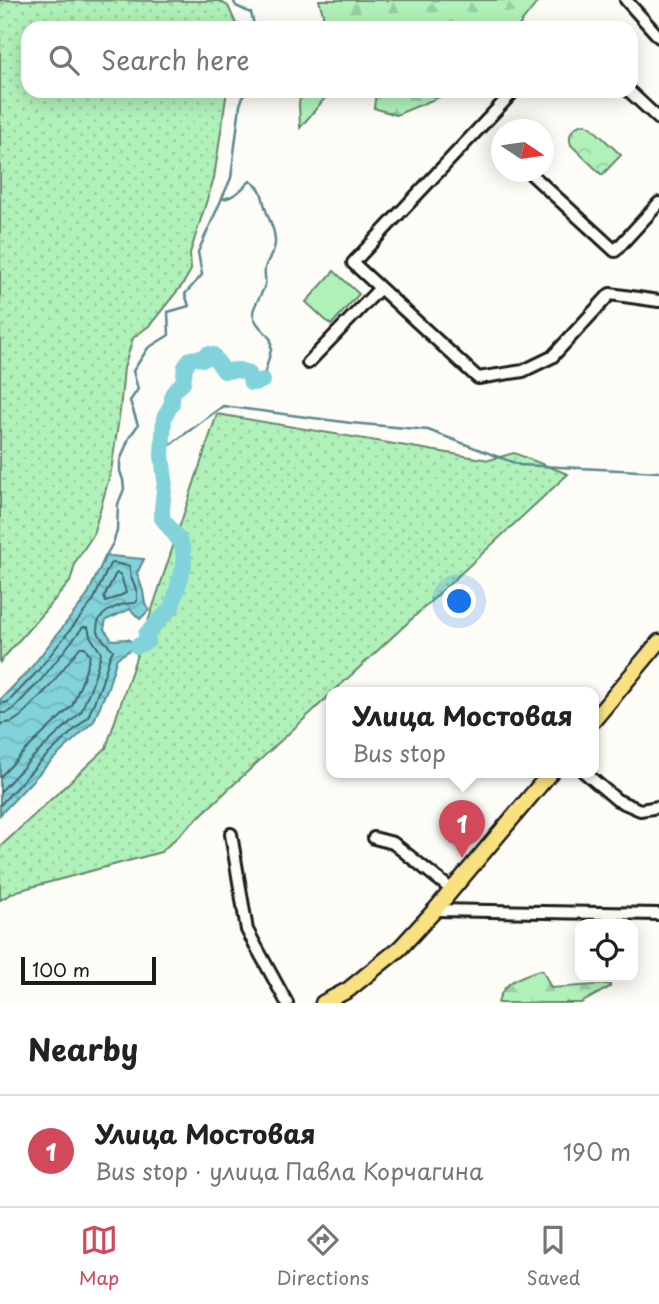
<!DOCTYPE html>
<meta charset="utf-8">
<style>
:root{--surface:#fff;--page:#f2f2f2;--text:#222;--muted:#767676;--line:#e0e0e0;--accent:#d1495b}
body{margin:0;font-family:"Playpen Sans",sans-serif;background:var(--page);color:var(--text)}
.controls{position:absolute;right:21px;bottom:21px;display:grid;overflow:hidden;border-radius:14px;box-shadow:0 4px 18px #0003}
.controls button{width:63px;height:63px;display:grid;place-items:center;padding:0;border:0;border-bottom:2px solid var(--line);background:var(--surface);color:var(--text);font:35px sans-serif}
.compass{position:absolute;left:491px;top:119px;width:63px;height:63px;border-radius:50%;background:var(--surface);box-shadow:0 4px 18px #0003;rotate:103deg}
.scale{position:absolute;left:21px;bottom:18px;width:135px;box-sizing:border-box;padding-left:7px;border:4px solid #1c1c1c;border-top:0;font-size:19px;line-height:24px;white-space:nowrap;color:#1c1c1c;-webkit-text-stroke:5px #fdfcf7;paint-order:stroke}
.you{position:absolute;left:460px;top:602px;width:24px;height:24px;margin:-18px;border:5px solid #fff;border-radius:50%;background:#1a73e8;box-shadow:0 0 0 10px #1a73e833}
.badge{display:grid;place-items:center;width:46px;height:46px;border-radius:50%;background:var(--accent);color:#fff;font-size:23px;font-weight:700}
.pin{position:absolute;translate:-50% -58px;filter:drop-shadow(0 2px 4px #0008)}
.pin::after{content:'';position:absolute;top:37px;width:24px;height:21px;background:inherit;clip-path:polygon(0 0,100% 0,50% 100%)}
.popup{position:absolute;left:326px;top:687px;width:273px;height:91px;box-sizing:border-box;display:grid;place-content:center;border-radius:14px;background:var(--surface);filter:drop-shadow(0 2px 5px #0005);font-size:23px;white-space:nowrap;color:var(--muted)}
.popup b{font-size:26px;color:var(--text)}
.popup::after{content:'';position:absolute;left:50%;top:100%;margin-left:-14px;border:14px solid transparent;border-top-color:var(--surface)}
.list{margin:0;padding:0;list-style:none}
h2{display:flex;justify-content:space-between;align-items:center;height:91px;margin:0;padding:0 28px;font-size:30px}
h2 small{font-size:23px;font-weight:400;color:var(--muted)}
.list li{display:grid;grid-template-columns:46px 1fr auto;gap:21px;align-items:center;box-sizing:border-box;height:112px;padding:0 28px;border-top:2px solid var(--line)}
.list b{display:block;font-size:26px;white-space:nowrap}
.list p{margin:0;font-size:23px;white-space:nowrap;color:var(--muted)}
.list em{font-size:23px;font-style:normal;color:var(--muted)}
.icon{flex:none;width:38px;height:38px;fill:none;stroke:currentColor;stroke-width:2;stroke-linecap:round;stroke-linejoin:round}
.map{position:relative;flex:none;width:659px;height:1003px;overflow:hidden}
.search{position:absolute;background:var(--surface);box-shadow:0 4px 18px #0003;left:21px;right:21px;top:21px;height:77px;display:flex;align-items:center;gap:18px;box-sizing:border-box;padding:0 24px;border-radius:21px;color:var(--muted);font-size:26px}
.sheet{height:203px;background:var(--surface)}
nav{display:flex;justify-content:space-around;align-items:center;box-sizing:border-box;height:98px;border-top:2px solid var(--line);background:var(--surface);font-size:19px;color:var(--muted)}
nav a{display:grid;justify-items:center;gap:4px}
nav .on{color:var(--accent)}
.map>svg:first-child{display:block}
.grass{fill:url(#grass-dots);stroke:#66866b;stroke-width:2}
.forest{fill:url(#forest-firs);stroke:#66866b;stroke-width:2}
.park{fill:url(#park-crowns);stroke:#66866b;stroke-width:2}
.pitch{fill:#b0f1ba;stroke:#66866b;stroke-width:2}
.water{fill:url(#water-waves);stroke:#59898e;stroke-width:2}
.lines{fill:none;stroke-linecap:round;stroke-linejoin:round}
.shore{stroke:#446568;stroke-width:2}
.stream{stroke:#59898e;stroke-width:2.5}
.river{stroke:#81d2da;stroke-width:16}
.minor-casing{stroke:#1c1c1c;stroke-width:16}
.major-casing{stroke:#1c1c1c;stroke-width:19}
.minor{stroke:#fdfcf7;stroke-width:10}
.major{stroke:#f9e181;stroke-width:14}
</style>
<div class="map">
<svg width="659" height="1003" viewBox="0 0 659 1003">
<defs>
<pattern id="grass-dots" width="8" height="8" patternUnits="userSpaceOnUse" patternTransform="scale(1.75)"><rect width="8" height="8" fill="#b0f1ba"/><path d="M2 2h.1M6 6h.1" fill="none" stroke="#97ce9f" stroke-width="1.8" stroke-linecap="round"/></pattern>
<pattern id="forest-firs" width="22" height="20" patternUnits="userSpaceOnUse" patternTransform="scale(1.75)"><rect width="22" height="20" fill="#b0f1ba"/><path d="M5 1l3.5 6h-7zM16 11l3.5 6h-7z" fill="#97ce9f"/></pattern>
<pattern id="park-crowns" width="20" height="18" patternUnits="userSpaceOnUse" patternTransform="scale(1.75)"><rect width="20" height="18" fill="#b0f1ba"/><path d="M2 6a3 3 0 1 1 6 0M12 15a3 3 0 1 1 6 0" fill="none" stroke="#97ce9f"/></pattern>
<pattern id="water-waves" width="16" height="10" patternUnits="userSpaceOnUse" patternTransform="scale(1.75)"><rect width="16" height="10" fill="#81d2da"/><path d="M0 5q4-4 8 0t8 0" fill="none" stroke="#6fb4ba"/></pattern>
</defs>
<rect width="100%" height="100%" fill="#fdfcf7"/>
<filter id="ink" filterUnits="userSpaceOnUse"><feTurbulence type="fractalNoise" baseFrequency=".0143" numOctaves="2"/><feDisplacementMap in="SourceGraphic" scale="14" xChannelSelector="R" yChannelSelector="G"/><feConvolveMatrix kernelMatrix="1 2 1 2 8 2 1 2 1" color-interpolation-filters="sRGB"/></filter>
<g filter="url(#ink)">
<path class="grass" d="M 0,0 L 219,1 L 228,6 L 238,28 L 28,28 L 28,91 L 227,91 L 214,178 L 190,253 L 191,270 L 183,284 L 150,325 L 133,338 L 124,368 L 120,411 L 111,471 L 93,535 L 76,561 L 70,582 L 0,662 Z
M 217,414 L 489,460 L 514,453 L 568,474 L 333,692 L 331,692 L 331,694 L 161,852 L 17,891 L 0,900 L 0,847 L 106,748 Z"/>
<path class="forest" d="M 319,0 L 539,0 L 517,28 L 323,28 L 323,14 Z
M 301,91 L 331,91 L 300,128 L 299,104 Z
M 376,91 L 454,91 L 396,115 L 374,108 Z
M 539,970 L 543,971 L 551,988 L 610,984 L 610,987 L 581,1003 L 498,1003 C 503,980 521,977 539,970 Z"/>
<path class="park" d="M 585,124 L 591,127 L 621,155 L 602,175 L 571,145 C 567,134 574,125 585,124 Z"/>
<path class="pitch" d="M 334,271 L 359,294 L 331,325 L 306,302 Z"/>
<path class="water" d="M 111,556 L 144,559 L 137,573 L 143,591 L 145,604 L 149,610 L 140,619 L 130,609 L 106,620 L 104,629 L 112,640 L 128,639 L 137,646 L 117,658 L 108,687 L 94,721 L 44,768 L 0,815 L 0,700 L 30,669 L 87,596 L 105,557 Z"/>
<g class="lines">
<path class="shore" d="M 117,573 L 121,575 L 126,593 L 106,602 L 104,597 L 115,575 Z
M 0,704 L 8,702 L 36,673 L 93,601 L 110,564 L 113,563 L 130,566 L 130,575 L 137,592 L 137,601 L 135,603 C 120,602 90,615 99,634 C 103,641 109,645 113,650 L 110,656 L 101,685 L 88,717 L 39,763 L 0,805
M 0,713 L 6,713 L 12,710 L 41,680 L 83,627 L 88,627 L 90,636 L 101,653 L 93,682 L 81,712 L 33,757 L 0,792
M 0,724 L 12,722 L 21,716 L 50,686 L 80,647 L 85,647 L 90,656 L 83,679 L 72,706 L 26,750 L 0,777"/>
<path class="stream" d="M 233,0 L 236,6 L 251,13 L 255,28
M 224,199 C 236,196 242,189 250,181 C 263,189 261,193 265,207 C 268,219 276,229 275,243 C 275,253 267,259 265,268 C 264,274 266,279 265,284 C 264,292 253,305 253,313 C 254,324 265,331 271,340 L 271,350 L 263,380
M 163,450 L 223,406 L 351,423 L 428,430 L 520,465 L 659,472
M 105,557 L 113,543 L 117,531 L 118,504 L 124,489 L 123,480 L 120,471 L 120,461 L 129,438 L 138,425 L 130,401 L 138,389 L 133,371 L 148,348 L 169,335 L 168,312 L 189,306 L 185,294 L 202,275 L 198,252 L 231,178 L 240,105 L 245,91"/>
<path class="river" d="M 137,646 L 148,641 L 146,634 L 172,607 L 184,565 L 183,548 L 179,540 L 162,518 L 162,509 L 165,480 L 162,455 L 164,418 L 172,403 L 172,394 L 177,388 L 183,383 L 185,367 L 190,359 L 198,358 L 204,359 L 207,354 L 213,355 L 224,371 L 239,370 L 249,374 L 251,383 L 259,382 L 263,380"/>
<g class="minor-casing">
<path id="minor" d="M 626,0 L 659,37
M 514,91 L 353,263 L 478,378 L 523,371 L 552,357 L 610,294 L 659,301
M 629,91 L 659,119
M 529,172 L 615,251 L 659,203
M 308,363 L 380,288
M 584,772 L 617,800 L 640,810 L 659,807
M 231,834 L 247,930 L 287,1003
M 374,838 L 393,843 L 452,890
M 435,910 L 659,914"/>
</g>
<g class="major-casing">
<path id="major" d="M 593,721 L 659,642
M 323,1003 L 348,990 L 400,948 L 435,910 L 551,772"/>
</g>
<use href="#minor" class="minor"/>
<use href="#major" class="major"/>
</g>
</g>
</svg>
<div class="controls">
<button><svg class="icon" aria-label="locate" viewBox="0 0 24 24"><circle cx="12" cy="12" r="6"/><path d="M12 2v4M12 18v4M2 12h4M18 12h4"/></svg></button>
</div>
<svg class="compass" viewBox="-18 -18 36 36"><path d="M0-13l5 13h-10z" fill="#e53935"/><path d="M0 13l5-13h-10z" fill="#767676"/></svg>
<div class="scale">100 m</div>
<div class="you"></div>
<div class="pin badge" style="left:462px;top:858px">1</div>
<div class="popup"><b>Улица Мостовая</b>Bus stop</div>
<div class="search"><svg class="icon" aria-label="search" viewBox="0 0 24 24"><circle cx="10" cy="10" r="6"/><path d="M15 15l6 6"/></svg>Search here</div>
</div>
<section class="sheet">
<h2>Nearby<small></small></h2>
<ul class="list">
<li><span class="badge">1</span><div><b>Улица Мостовая</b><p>Bus stop · улица Павла Корчагина</p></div><em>190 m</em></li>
</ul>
</section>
<nav>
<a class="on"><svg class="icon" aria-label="map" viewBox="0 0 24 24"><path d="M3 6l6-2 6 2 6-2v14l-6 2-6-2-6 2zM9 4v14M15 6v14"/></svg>Map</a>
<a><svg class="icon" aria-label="directions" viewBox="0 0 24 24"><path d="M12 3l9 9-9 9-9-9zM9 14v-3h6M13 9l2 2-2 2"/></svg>Directions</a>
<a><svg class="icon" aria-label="saved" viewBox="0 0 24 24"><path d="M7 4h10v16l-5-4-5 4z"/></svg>Saved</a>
</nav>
